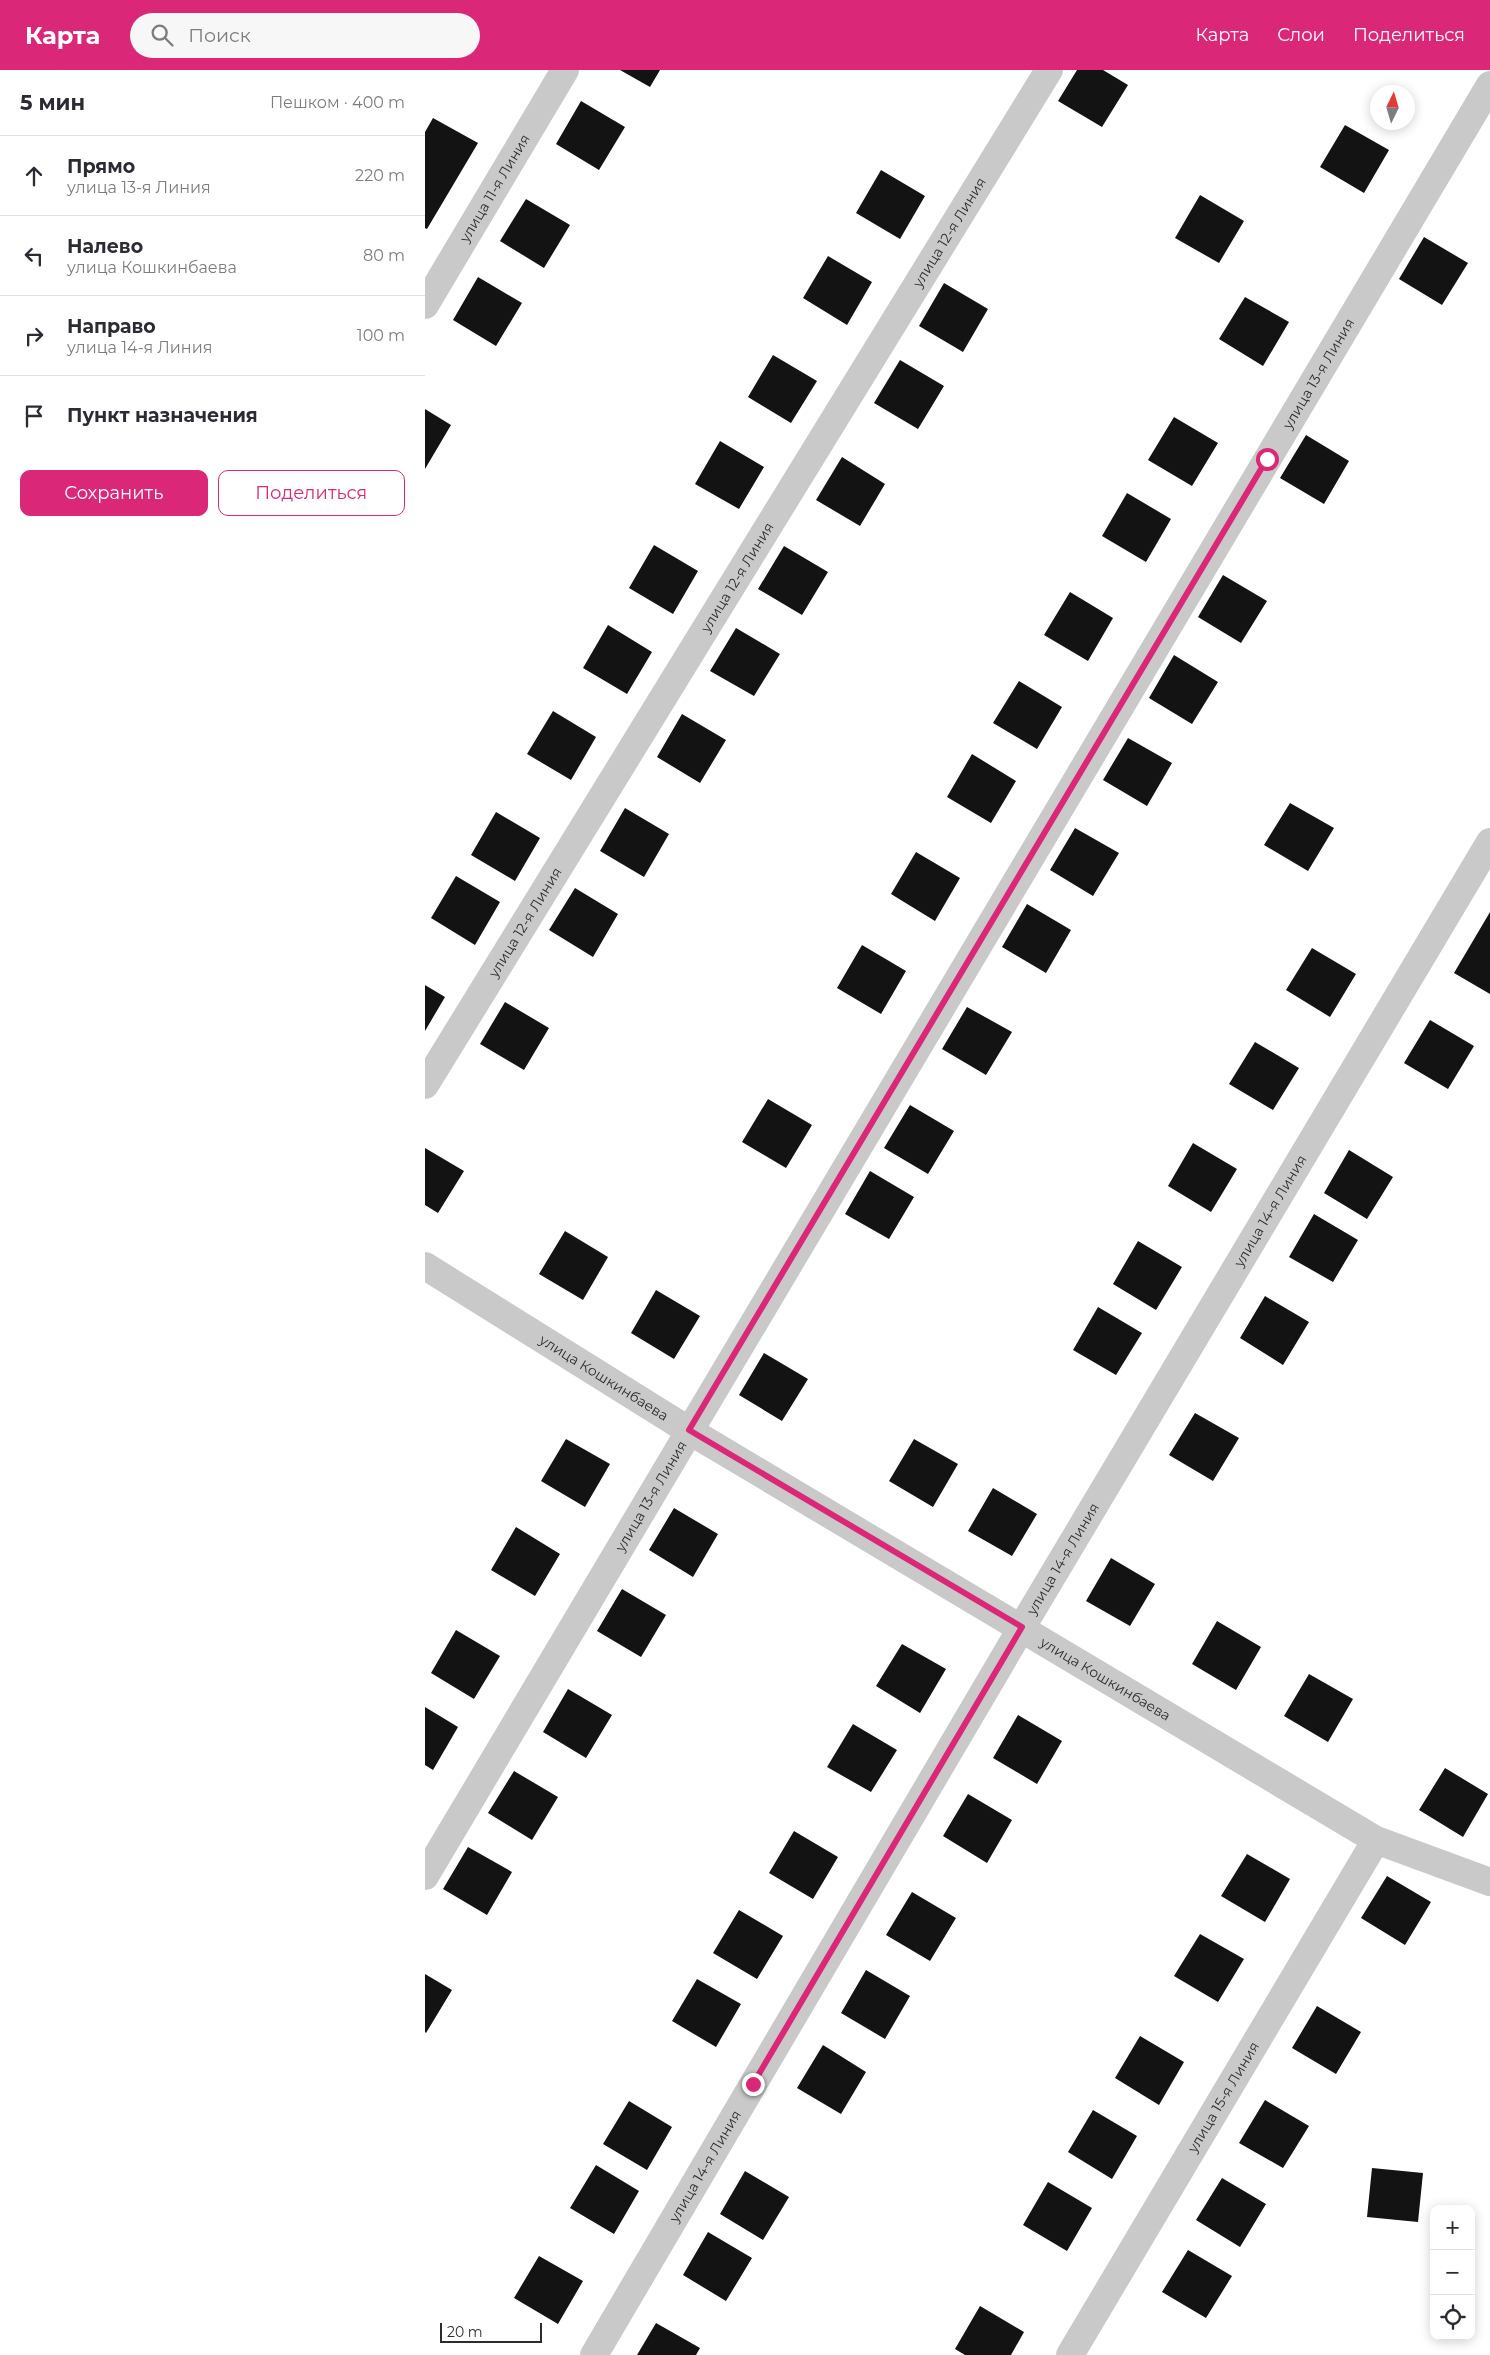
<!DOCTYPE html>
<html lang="ru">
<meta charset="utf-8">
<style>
:root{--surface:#fff;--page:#f7f7f7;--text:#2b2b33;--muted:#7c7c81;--line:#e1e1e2;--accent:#db2777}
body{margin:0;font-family:Montserrat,sans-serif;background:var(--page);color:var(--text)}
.controls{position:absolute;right:15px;bottom:15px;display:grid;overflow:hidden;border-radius:10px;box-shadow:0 2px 12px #0003}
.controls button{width:45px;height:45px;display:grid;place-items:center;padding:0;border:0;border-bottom:1px solid var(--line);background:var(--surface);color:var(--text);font:25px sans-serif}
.compass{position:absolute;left:945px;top:15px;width:45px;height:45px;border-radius:50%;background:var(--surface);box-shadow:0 2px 12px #0003;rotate:5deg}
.scale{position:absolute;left:15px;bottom:12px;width:102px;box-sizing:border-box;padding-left:5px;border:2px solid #2c2c2c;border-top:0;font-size:14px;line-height:18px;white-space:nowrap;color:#2c2c2c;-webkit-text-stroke:4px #fff;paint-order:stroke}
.stop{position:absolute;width:15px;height:15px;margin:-11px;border:4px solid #db2777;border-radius:50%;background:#fff}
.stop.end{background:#db2777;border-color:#fff;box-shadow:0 1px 5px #0008}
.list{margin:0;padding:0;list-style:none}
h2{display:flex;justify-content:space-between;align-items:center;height:65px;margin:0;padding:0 20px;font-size:21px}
h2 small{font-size:16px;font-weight:400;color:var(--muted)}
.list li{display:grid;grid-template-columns:32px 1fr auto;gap:15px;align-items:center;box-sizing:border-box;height:80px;padding:0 20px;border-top:1px solid var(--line)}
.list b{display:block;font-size:19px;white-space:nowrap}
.list p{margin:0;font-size:16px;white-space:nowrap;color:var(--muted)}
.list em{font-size:16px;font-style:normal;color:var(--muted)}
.actions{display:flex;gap:10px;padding:15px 20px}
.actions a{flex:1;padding:11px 0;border:1px solid var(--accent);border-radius:10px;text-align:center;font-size:18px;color:var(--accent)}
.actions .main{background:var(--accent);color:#fff}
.icon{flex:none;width:28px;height:28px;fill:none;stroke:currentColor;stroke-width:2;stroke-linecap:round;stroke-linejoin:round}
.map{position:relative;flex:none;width:1065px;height:2285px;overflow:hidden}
header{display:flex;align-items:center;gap:30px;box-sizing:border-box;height:70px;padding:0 25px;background:var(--accent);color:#fff}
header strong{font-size:24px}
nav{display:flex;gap:28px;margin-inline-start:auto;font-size:18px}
.search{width:350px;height:45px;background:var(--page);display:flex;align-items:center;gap:12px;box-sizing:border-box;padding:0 18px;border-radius:28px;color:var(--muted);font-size:19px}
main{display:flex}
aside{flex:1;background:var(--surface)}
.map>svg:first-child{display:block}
.building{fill:#131313}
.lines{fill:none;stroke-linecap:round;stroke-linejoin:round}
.minor{stroke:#c9c9c9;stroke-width:28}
.route{stroke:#db2777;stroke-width:6}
.labels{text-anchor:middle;stroke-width:5;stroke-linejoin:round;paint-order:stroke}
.street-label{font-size:14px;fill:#2c2c2c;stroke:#fff}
</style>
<header>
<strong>Карта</strong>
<div class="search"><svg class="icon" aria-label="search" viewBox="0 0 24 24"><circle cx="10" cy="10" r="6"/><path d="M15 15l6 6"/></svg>Поиск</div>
<nav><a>Карта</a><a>Слои</a><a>Поделиться</a></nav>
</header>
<main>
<aside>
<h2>5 мин<small>Пешком · 400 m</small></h2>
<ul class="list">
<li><svg class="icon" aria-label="ahead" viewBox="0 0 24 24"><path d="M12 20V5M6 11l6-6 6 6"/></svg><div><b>Прямо</b><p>улица 13-я Линия</p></div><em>220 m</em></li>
<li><svg class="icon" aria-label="left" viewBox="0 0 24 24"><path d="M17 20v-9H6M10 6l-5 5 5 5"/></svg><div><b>Налево</b><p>улица Кошкинбаева</p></div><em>80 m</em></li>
<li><svg class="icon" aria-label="right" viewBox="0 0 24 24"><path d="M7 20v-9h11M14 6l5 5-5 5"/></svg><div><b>Направо</b><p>улица 14-я Линия</p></div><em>100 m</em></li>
<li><svg class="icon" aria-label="arrive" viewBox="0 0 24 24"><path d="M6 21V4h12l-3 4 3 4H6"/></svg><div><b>Пункт назначения</b></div></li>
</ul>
<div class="actions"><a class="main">Сохранить</a><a>Поделиться</a></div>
</aside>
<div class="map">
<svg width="1065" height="2285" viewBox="0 0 1065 2285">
<rect width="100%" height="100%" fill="#fff"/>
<path class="building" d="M 195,0 L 235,0 L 225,17 Z
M 652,0 L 678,0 L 703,15 L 677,57 L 633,31 Z
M 156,31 L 200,57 L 174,100 L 131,74 Z
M 8,48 L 53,73 L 2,159 L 0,158 L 0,62 Z
M 920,55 L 964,80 L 939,123 L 895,97 Z
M 456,100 L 500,126 L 475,169 L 431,143 Z
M 775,125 L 819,151 L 794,193 L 750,168 Z
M 101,129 L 145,155 L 119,198 L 75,171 Z
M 999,167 L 1043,193 L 1017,235 L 974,209 Z
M 403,186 L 447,212 L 422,255 L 378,228 Z
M 53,207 L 97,233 L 71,276 L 28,250 Z
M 519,213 L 563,239 L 538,282 L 494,256 Z
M 820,227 L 864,252 L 838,296 L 794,269 Z
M 348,285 L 392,311 L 366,353 L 323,327 Z
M 475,290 L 519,316 L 493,359 L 449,333 Z
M 0,339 L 26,355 L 0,399 Z
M 749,347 L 793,373 L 767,416 L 723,390 Z
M 881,365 L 924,391 L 899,434 L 855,408 Z
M 295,371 L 339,397 L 314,439 L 270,414 Z
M 417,387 L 460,414 L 435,456 L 391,430 Z
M 702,423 L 746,449 L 721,492 L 677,466 Z
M 229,475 L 273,501 L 248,544 L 204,518 Z
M 359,476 L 403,502 L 377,545 L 333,519 Z
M 798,505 L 842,531 L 816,573 L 773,547 Z
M 645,522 L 688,548 L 663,591 L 619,565 Z
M 183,555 L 227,582 L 202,624 L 158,598 Z
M 311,558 L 355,584 L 329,626 L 285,601 Z
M 749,585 L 793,612 L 767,654 L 724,628 Z
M 594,611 L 637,637 L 612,679 L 568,653 Z
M 128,641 L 171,667 L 146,710 L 102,684 Z
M 257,644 L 301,670 L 275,713 L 232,687 Z
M 703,668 L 747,693 L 722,736 L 678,710 Z
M 547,684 L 591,711 L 566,753 L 522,727 Z
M 865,733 L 909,758 L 883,801 L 839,775 Z
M 200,738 L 244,764 L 219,807 L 175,781 Z
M 71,742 L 115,768 L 90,811 L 46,785 Z
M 650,758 L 694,783 L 668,826 L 625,800 Z
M 491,782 L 535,808 L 510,851 L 466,824 Z
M 31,806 L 75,832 L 50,875 L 6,848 Z
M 150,818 L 193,844 L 168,887 L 124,860 Z
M 602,834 L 646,860 L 621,903 L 577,877 Z
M 1065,842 L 1065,924 L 1029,903 Z
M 437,875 L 481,901 L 456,944 L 412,918 Z
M 887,878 L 931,904 L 905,947 L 861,920 Z
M 0,915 L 20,927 L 0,961 Z
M 80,932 L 124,958 L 99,1000 L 55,974 Z
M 542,937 L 587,962 L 561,1005 L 517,979 Z
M 1005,950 L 1049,976 L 1023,1019 L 979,993 Z
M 830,972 L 874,998 L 848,1040 L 804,1014 Z
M 343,1029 L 387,1055 L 361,1098 L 317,1072 Z
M 485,1035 L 529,1061 L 503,1104 L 459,1078 Z
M 768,1073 L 812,1099 L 786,1142 L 743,1116 Z
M 0,1078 L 39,1101 L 13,1143 L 0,1135 Z
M 924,1080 L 968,1107 L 942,1149 L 899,1123 Z
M 445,1101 L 489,1127 L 464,1169 L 420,1144 Z
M 889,1144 L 933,1170 L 908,1212 L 864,1187 Z
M 140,1161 L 183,1187 L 158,1230 L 114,1204 Z
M 713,1171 L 757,1197 L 731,1240 L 688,1214 Z
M 231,1220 L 275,1246 L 249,1289 L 206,1263 Z
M 840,1226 L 884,1252 L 858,1295 L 815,1268 Z
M 673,1237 L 717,1263 L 691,1305 L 648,1280 Z
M 339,1283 L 383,1309 L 357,1351 L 314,1325 Z
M 770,1343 L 814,1368 L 788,1411 L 744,1385 Z
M 141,1369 L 185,1394 L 160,1437 L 116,1411 Z
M 489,1369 L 533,1394 L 508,1437 L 464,1411 Z
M 568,1418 L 612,1444 L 587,1486 L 543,1461 Z
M 249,1438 L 293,1464 L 268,1507 L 224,1480 Z
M 91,1457 L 135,1484 L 110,1526 L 66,1500 Z
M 686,1488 L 730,1514 L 705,1556 L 661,1531 Z
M 197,1519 L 241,1545 L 216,1587 L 172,1561 Z
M 792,1551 L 836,1577 L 811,1620 L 767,1594 Z
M 31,1560 L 75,1586 L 49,1629 L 6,1603 Z
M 477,1574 L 521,1599 L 495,1643 L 451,1616 Z
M 884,1604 L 928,1629 L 903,1672 L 859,1646 Z
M 143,1619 L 187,1645 L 161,1688 L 118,1662 Z
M 0,1637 L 33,1657 L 8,1700 L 0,1695 Z
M 593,1645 L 637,1671 L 612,1714 L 568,1688 Z
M 428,1654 L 472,1680 L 446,1722 L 402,1697 Z
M 1020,1698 L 1063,1724 L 1038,1767 L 994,1740 Z
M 89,1701 L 133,1727 L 107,1770 L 63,1743 Z
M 543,1724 L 587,1750 L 562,1793 L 518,1766 Z
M 369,1761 L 413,1787 L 388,1829 L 344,1803 Z
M 43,1777 L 87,1802 L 62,1845 L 18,1819 Z
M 822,1784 L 865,1809 L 840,1852 L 796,1826 Z
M 962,1806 L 1006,1832 L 980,1875 L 936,1848 Z
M 487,1822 L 531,1848 L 505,1891 L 461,1865 Z
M 314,1840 L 358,1866 L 332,1909 L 288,1883 Z
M 775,1864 L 819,1889 L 793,1932 L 749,1906 Z
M 441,1900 L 485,1926 L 460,1969 L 416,1943 Z
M 0,1904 L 27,1920 L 1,1963 L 0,1962 Z
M 272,1909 L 316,1934 L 291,1977 L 247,1951 Z
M 892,1936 L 936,1962 L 911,2004 L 867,1978 Z
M 715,1966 L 759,1992 L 734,2035 L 690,2008 Z
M 398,1975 L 441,2002 L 416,2044 L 372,2018 Z
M 840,2030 L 884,2056 L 858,2098 L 814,2073 Z
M 204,2031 L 247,2057 L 222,2100 L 178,2074 Z
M 668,2040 L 712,2066 L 687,2109 L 643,2082 Z
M 171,2095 L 214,2121 L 189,2164 L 145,2138 Z
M 947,2098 L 998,2103 L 993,2152 L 942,2147 Z
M 320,2101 L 364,2127 L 338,2170 L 295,2144 Z
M 797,2108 L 841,2134 L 815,2177 L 771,2150 Z
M 623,2112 L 667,2138 L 642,2181 L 598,2155 Z
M 283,2162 L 327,2188 L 301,2231 L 258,2205 Z
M 763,2180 L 807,2206 L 781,2248 L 737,2222 Z
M 114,2186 L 158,2211 L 133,2254 L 89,2228 Z
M 555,2236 L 599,2262 L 586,2285 L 540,2285 L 530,2279 Z
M 231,2253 L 275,2278 L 271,2285 L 212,2285 Z"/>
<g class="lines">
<g class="minor">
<path id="s1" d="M 0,235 L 140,0"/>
<path id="s2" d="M 0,1015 L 624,0"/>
<path id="s3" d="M 0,1196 L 263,1360 L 951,1770 L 1065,1812"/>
<path id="s4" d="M 0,1806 L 1065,15"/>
<path id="s5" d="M 169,2285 L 597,1557 L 1065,772"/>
<path id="s6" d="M 645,2285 L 951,1770"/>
</g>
</g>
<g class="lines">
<path class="route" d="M 328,2014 L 597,1557 L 264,1360 L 842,389"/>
</g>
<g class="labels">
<g class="street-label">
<text dy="5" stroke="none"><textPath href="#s1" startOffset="136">улица 11-я Линия</textPath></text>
<text dy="5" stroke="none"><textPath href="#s2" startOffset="1001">улица 12-я Линия</textPath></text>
<text dy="5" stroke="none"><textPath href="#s4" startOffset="1748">улица 13-я Линия</textPath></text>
<text dy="5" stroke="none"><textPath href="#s2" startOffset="596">улица 12-я Линия</textPath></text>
<text dy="5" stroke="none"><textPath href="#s2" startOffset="191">улица 12-я Линия</textPath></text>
<text dy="5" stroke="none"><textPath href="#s5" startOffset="1329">улица 14-я Линия</textPath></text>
<text dy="5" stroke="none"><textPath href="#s3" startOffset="211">улица Кошкинбаева</textPath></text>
<text dy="5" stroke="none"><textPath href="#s4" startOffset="442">улица 13-я Линия</textPath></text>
<text dy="5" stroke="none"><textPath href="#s5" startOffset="924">улица 14-я Линия</textPath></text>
<text dy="5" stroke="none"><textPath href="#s3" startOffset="796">улица Кошкинбаева</textPath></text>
<text dy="5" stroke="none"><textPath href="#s6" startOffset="300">улица 15-я Линия</textPath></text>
<text dy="5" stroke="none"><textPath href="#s5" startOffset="219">улица 14-я Линия</textPath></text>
</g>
</g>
</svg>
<div class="controls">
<button>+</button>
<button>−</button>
<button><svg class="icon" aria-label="locate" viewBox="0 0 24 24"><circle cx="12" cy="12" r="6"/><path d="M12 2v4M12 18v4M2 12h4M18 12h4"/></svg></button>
</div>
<svg class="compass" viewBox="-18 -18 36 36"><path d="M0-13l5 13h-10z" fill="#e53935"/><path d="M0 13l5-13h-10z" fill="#7c7c81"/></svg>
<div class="scale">20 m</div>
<div class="stop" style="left:842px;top:389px"></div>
<div class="stop end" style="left:328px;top:2014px"></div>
</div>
</main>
